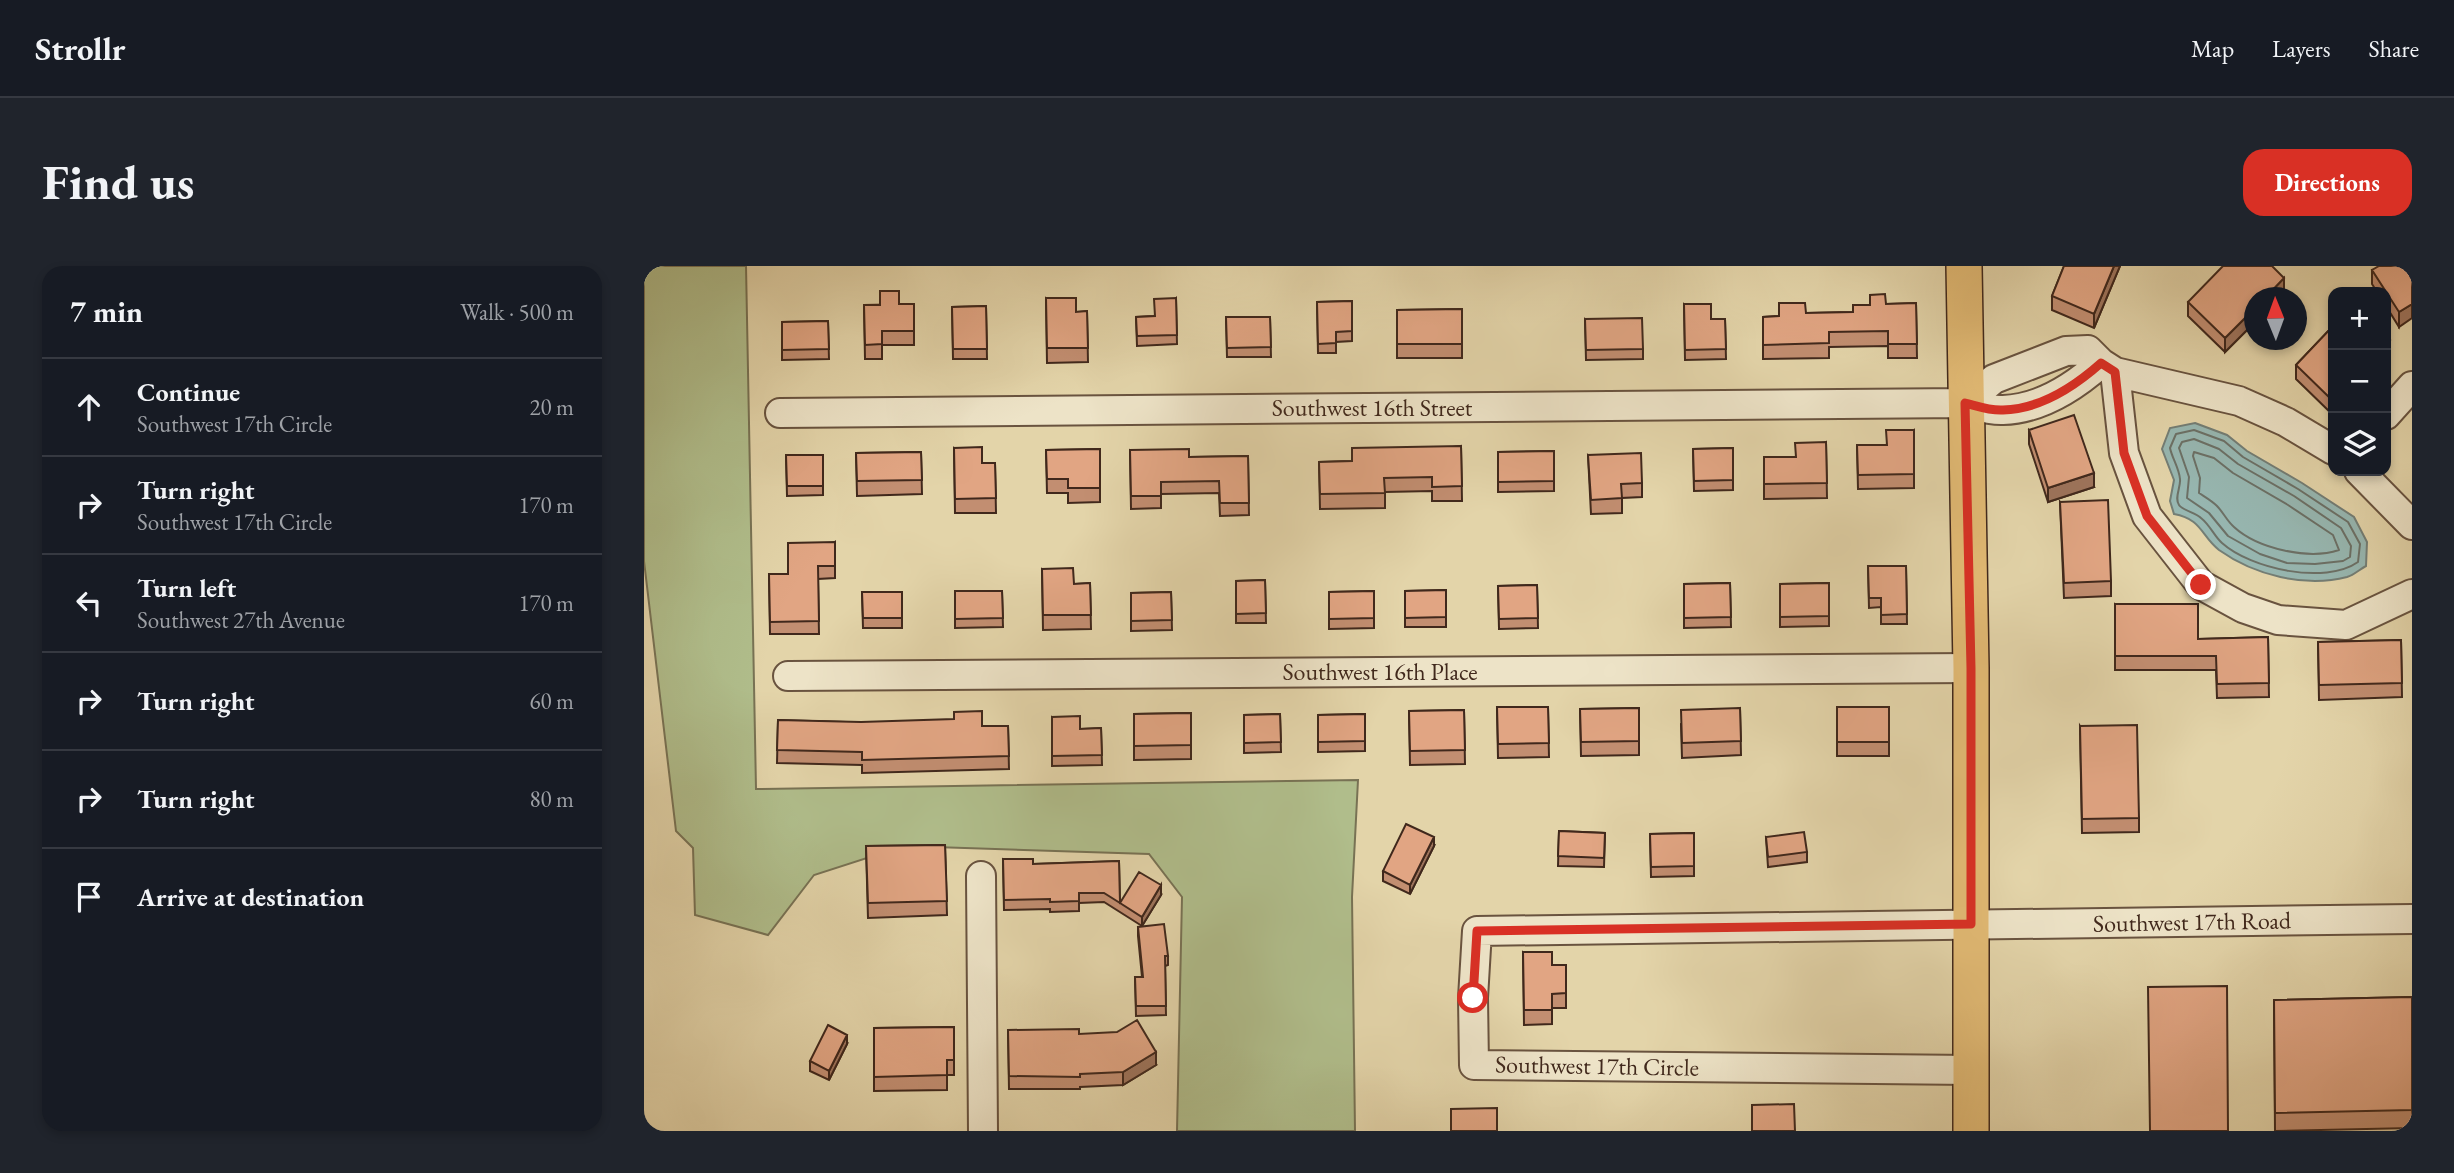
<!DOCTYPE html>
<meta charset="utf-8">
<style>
:root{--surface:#171b24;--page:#20242c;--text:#f1f3f6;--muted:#9ea1a6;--line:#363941;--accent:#d93025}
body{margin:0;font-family:"EB Garamond",serif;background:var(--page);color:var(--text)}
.controls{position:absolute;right:21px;top:21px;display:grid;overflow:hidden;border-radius:14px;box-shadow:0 4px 10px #0003}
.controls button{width:63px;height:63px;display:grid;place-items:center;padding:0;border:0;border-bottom:2px solid var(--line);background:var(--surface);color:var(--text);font:35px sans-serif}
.compass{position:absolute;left:1600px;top:21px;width:63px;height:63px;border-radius:50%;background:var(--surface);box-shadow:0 4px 10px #0003;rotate:359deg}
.stop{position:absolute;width:21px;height:21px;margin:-16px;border:5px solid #d93025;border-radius:50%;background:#fff}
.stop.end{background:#d93025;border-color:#fff;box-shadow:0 2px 7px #0008}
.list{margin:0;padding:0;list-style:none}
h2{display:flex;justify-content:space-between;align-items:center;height:91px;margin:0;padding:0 28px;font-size:30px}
h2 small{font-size:23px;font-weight:400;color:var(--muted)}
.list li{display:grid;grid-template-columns:46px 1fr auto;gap:21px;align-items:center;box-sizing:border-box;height:98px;padding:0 28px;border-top:2px solid var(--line)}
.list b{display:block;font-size:26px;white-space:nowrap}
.list p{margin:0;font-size:23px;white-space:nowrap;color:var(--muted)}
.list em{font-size:23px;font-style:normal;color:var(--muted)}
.icon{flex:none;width:38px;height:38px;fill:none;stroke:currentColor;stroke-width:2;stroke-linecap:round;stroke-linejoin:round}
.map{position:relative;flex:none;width:1768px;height:865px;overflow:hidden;border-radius:21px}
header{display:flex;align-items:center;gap:42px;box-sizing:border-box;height:98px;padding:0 35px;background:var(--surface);border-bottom:2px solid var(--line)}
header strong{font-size:33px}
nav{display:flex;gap:38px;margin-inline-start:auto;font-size:24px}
.intro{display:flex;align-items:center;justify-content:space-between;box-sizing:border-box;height:168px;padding:0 42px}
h1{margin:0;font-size:49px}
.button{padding:18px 32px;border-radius:21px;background:var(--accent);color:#fff;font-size:24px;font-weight:700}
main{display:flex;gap:42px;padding:0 42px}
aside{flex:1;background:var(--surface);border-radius:21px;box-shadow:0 4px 10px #0003}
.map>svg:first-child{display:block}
.green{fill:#b0bd8b;stroke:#787254;stroke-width:2}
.water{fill:#97b7b1;stroke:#747e75;stroke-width:2}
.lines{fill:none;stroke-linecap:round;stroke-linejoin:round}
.shore{stroke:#6c7066;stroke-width:2}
.minor-casing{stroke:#69533f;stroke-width:32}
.major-casing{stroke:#40281c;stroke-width:38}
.minor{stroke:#ede3c7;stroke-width:28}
.major{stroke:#e2ba74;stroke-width:35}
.wall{fill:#c28e71;stroke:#40281c;stroke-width:2}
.shaded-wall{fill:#9e745c;stroke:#40281c;stroke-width:2}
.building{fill:#e1a583;stroke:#40281c;stroke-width:2}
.route{stroke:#d93025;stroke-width:9}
.labels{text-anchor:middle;stroke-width:5;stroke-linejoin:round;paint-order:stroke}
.street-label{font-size:24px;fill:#40281c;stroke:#ede3c7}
</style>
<header>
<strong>Strollr</strong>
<nav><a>Map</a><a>Layers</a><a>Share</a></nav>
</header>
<div class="intro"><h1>Find us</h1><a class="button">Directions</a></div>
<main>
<aside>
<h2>7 min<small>Walk · 500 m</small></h2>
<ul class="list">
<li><svg class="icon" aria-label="ahead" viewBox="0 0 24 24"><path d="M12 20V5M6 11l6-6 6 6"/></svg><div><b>Continue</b><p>Southwest 17th Circle</p></div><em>20 m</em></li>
<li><svg class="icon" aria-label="right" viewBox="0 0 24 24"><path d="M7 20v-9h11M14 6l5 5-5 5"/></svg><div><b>Turn right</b><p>Southwest 17th Circle</p></div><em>170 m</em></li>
<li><svg class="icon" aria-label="left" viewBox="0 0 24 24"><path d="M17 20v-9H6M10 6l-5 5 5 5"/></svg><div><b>Turn left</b><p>Southwest 27th Avenue</p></div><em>170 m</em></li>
<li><svg class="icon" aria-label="right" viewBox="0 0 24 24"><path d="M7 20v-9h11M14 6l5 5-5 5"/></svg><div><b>Turn right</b></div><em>60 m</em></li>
<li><svg class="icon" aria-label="right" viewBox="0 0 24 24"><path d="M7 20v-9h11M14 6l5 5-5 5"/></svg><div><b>Turn right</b></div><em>80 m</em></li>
<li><svg class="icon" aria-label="arrive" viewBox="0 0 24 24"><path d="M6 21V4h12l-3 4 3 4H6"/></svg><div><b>Arrive at destination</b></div></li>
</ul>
</aside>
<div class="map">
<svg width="1768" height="865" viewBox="0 0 1768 865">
<rect width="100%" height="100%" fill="#e3d4a9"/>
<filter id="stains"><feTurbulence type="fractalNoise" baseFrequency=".00286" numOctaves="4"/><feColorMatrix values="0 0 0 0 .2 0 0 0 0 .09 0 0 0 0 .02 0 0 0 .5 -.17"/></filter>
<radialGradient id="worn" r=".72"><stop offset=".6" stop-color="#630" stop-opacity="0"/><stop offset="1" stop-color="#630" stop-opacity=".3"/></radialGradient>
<path class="green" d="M 0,0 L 102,0 L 112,523 L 714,514 L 708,631 L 711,865 L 533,865 L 538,631 L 505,588 L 260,580 L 170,609 L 124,669 L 51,649 L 49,582 L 32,565 L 0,295 Z"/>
<path class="water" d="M 1551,157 L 1583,169 L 1603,185 L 1658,217 L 1710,251 L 1723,276 L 1722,300 C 1716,303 1710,309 1703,311 C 1661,322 1610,309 1575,284 C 1557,270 1558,253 1530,248 L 1526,235 L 1530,214 L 1518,183 L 1526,162 Z"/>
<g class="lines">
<path class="shore" d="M 1550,164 L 1580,175 L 1599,191 L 1654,223 L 1704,256 L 1716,278 L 1714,296 C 1681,319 1607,303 1578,277 C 1570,270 1566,259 1557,252 C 1552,247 1538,244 1535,239 C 1530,232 1537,221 1536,213 C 1535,202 1528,192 1526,182 L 1532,168 Z
M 1550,173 L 1575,183 L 1594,198 L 1650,230 L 1697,262 L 1707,280 L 1706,291 L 1699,295 L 1671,298 L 1643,297 L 1616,288 L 1584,270 L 1565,247 L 1543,232 L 1545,211 L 1535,182 L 1538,176 Z
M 1550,186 L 1570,192 L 1589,207 L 1644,239 L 1689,269 L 1695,284 C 1665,294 1614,283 1590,261 C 1583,255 1579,246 1573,240 C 1568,235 1561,231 1555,227 L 1556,212 L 1549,190 Z"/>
<g class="minor-casing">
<path id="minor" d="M 1471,106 L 1480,187 L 1503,250 L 1557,319 L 1599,342 L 1634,354 L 1702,359 L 1768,328
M 1321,137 L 1350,113 L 1422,85 L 1444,84 L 1457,97 L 1471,106 L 1595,135 L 1642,156 L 1689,184
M 136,147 L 1321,137 C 1333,140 1347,145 1359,144 C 1397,143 1430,121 1457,97
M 1742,149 L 1768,120
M 1715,205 L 1768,259
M 144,410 L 1327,402
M 337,610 L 339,865
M 1327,804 L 830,799 L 829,732 L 833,665 L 1768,653"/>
</g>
<g class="major-casing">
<path id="major" d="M 1320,0 L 1327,402 L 1327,865"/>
</g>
<use href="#minor" class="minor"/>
<use href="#major" class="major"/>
</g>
<path class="wall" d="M 1420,0 L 1476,0 L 1450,62 L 1408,44 L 1408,30 Z
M 1768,0 L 1755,61 L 1742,40 L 1742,26 L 1733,26 L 1728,18 L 1728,4 Z
M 1640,26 L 1611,32 L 1611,56 L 1581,86 L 1544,50 L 1544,36 Z
M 402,32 L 432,46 L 443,45 L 444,96 L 403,97 Z
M 532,32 L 533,78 L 493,80 L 492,51 L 510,50 Z
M 708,35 L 708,75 L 692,76 L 692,87 L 674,87 L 673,36 Z
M 1272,37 L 1273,92 L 1244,92 L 1244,80 L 1185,81 L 1185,92 L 1119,93 L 1119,51 L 1135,50 L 1162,47 L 1209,46 L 1242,38 Z
M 270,38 L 270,79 L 238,79 L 238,93 L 221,93 L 220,39 Z
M 1040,38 L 1067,53 L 1081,53 L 1082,93 L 1041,94 Z
M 342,40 L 343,93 L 309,93 L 308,41 Z
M 818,43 L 818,92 L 753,92 L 753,44 Z
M 582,51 L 626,51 L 627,91 L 583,91 Z
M 941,53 L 999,83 L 999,93 L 942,94 Z
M 184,55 L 185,93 L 138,94 L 138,56 Z
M 1689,60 L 1689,146 L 1688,148 L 1652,113 L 1652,99 Z
M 1270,164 L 1270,222 L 1214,223 L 1213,179 L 1242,179 Z
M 1385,164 L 1450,221 L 1404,236 L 1385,178 Z
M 1182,176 L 1183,232 L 1120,233 L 1120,191 L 1151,191 Z
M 817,180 L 818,235 L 788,235 L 788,225 L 741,226 L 741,242 L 676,243 L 675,196 L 708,195 Z
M 310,182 L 338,197 L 351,197 L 352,247 L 311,247 Z
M 1089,182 L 1089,224 L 1050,225 L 1049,183 Z
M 456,183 L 456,236 L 424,237 L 424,227 L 403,227 L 402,184 Z
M 486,184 L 545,191 L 604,190 L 605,249 L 576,250 L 575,227 L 517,228 L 517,242 L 487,243 Z
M 910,185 L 910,225 L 854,226 L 854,186 Z
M 277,186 L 278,228 L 213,230 L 212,187 Z
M 142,189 L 179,189 L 179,229 L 143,230 Z
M 944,189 L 998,217 L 998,231 L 978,232 L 978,247 L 947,248 Z
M 1416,236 L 1467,315 L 1467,330 L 1420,332 Z
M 191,276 L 191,312 L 174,313 L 175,368 L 126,368 L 125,308 L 144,308 Z
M 1224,300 L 1262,300 L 1263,358 L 1237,358 L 1237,341 L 1225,342 Z
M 398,303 L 430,318 L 446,317 L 447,363 L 399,364 Z
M 621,314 L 622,357 L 592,357 L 592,315 Z
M 1086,317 L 1087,361 L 1040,362 L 1040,318 Z
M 1185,317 L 1185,360 L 1136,361 L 1136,318 Z
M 893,319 L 894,362 L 855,363 L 854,320 Z
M 802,324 L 802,361 L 761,361 L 761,325 Z
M 311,325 L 358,325 L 359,361 L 311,362 Z
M 730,325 L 730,362 L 685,363 L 685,326 Z
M 218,326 L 258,326 L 258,362 L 219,362 Z
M 527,326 L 528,364 L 487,365 L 487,327 Z
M 1471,338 L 1554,373 L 1624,371 L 1625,431 L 1573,432 L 1572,404 L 1471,404 Z
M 1757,374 L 1758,431 L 1675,434 L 1674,376 Z
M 853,441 L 904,441 L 905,491 L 854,492 Z
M 1193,441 L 1245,441 L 1245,490 L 1193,490 Z
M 995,442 L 995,489 L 937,490 L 936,443 Z
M 1096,442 L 1097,489 L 1038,492 L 1037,458 Z
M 820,444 L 821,498 L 766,499 L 765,445 Z
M 547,447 L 547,493 L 490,494 L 490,448 Z
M 636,448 L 637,486 L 600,487 L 600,449 Z
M 721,448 L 721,485 L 674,486 L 674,449 Z
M 408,451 L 436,463 L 457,462 L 458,499 L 408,500 Z
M 134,454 L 338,460 L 364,460 L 365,503 L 218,507 L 218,499 L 133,497 Z
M 1436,460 L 1495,552 L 1495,566 L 1438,567 Z
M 915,565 L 961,567 L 960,601 L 914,600 Z
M 1050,567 L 1050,610 L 1007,611 L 1006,568 Z
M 1122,571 L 1163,586 L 1163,596 L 1124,601 Z
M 301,579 L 303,649 L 224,652 L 222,580 Z
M 790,580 L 766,628 L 739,615 L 739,605 Z
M 359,593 L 389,598 L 475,595 L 476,637 L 517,629 L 498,660 L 524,690 L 524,699 L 521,700 L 522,749 L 492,750 L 491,711 L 498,711 L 494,670 L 494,661 L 498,660 L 460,636 L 435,637 L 435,645 L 406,646 L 406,643 L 360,644 Z
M 879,686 L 908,699 L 922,699 L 922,742 L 908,742 L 908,758 L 880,759 Z
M 1768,731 L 1768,862 L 1631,865 L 1630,734 Z
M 310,761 L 310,809 L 303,809 L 303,824 L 230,825 L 230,762 Z
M 364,764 L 435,768 L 512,799 L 479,819 L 436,821 L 436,823 L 365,823 Z
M 203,778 L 185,814 L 166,805 L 166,795 Z"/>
<path class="shaded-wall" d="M 1470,0 L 1476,0 L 1450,62 L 1450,48 Z
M 1640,12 L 1640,26 L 1635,32 L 1621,32 Z
M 1768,38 L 1768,52 L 1755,61 L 1755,46 Z
M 1611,42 L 1611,56 L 1581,86 L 1581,72 Z
M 1746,74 L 1746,88 L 1742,93 L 1742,78 Z
M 1689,132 L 1689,146 L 1688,148 L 1688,134 Z
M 1450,207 L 1450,221 L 1404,236 L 1404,222 Z
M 790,571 L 790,580 L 766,628 L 766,619 Z
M 517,619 L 517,629 L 498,660 L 498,651 Z
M 203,769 L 203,778 L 185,814 L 185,805 Z
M 512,786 L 512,799 L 479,819 L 479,806 Z"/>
<path class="building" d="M 1420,0 L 1470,0 L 1450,48 L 1408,30 Z
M 1579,0 L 1628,0 L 1640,12 L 1621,32 L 1611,32 L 1611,42 L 1581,72 L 1544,36 Z
M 1735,0 L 1768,0 L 1768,38 L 1755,46 L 1728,4 Z
M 236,25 L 255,25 L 255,38 L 270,38 L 270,65 L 238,65 L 238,78 L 221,79 L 220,39 L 236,39 Z
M 1241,28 L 1242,38 L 1272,37 L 1273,78 L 1244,78 L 1244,65 L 1185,66 L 1185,77 L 1119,79 L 1119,51 L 1135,50 L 1135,37 L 1161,37 L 1162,47 L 1209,46 L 1209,39 L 1226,39 L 1226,29 Z
M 402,32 L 432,32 L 432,46 L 443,45 L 444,82 L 403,82 Z
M 532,32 L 533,69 L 493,70 L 492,51 L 511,50 L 510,33 Z
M 708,35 L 708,65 L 692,66 L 692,77 L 674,78 L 673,36 Z
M 1040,38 L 1067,38 L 1067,53 L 1081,53 L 1082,83 L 1041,84 Z
M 342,40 L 343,83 L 309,83 L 308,41 Z
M 818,43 L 818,78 L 753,78 L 753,44 Z
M 582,51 L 626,51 L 627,81 L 583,82 Z
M 998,52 L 999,83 L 942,84 L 941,53 Z
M 184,55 L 185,83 L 138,84 L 138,56 Z
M 1689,60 L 1689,132 L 1688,134 L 1652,99 Z
M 1742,70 L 1746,74 L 1742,78 Z
M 1430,149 L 1450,207 L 1404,222 L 1385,164 Z
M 1242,164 L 1270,164 L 1270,208 L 1214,209 L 1213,179 L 1243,179 Z
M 1182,176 L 1183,217 L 1120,218 L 1120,191 L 1152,191 L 1151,177 Z
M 817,180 L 818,220 L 788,221 L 788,211 L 740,212 L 741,227 L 676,228 L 675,196 L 708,195 L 708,182 Z
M 338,181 L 338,197 L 351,197 L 352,232 L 311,233 L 310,182 Z
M 1089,182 L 1089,214 L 1050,215 L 1049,183 Z
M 456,183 L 456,222 L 424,222 L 424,213 L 403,213 L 402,184 Z
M 545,183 L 545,191 L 604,190 L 605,237 L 576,237 L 575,215 L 517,216 L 517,230 L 487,230 L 486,184 Z
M 910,185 L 910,215 L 854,216 L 854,186 Z
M 277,186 L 278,214 L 213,215 L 212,187 Z
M 997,187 L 998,217 L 977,218 L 978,232 L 947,234 L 944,189 Z
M 142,189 L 179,189 L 179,220 L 143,220 Z
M 1464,234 L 1467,315 L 1420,317 L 1416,236 Z
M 191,276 L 191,300 L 174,300 L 175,355 L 126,356 L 125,308 L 144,308 L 144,277 Z
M 1224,300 L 1262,300 L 1263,348 L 1237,349 L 1237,332 L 1225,332 Z
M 429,302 L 430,318 L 446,317 L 447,349 L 399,349 L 398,303 Z
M 621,314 L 622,347 L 592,348 L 592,315 Z
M 1086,317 L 1087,351 L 1040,352 L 1040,318 Z
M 1185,317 L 1185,350 L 1136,351 L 1136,318 Z
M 893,319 L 894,352 L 855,353 L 854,320 Z
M 802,324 L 802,351 L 761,352 L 761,325 Z
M 311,325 L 358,325 L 359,352 L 311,353 Z
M 730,325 L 730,352 L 685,353 L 685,326 Z
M 218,326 L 258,326 L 258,352 L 219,352 Z
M 527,326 L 528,354 L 487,355 L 487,327 Z
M 1471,338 L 1554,338 L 1554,373 L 1624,371 L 1625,417 L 1573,418 L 1572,390 L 1471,390 Z
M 1757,374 L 1758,417 L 1675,419 L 1674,376 Z
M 853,441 L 904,441 L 905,477 L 854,478 Z
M 1193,441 L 1245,441 L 1245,476 L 1193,476 Z
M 995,442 L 995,475 L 937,476 L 936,443 Z
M 1096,442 L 1097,475 L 1038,477 L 1037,444 Z
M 820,444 L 821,484 L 766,485 L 765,445 Z
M 338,445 L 338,460 L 364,460 L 365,490 L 218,494 L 218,486 L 133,484 L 134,454 L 217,456 L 310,453 L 310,446 Z
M 547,447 L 547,479 L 490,480 L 490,448 Z
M 636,448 L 637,476 L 600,477 L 600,449 Z
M 721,448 L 721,475 L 674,476 L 674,449 Z
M 436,450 L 436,463 L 457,462 L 458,489 L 408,490 L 408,451 Z
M 1493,459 L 1495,552 L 1438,553 L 1436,460 Z
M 762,558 L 790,571 L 766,619 L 739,605 Z
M 915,565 L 961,567 L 960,592 L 914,590 Z
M 1160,566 L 1163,586 L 1124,591 L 1122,571 Z
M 1050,567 L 1050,600 L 1007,601 L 1006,568 Z
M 301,579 L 303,635 L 224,637 L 222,580 Z
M 359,593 L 389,593 L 389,598 L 475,595 L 476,637 L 460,627 L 435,627 L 435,635 L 406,636 L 406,633 L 360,634 Z
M 495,606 L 517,619 L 498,651 L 476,637 Z
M 520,658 L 524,690 L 521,690 L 522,740 L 492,740 L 491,711 L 499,711 L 494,661 Z
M 879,686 L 908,686 L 908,699 L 922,699 L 922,727 L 908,728 L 908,744 L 880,744 Z
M 1583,720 L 1584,865 L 1506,865 L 1504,721 Z
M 1768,731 L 1768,844 L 1631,847 L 1630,734 Z
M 493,754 L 512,786 L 479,806 L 436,808 L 436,811 L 365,810 L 364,764 L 435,763 L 435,768 L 473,766 Z
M 184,759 L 203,769 L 185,805 L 166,795 Z
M 310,761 L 310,794 L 303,794 L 303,809 L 230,811 L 230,762 Z
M 1150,838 L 1151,865 L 1108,865 L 1108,839 Z
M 853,842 L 853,865 L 807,865 L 807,843 Z"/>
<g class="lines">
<path class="route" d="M 829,732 L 833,665 L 1327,658 L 1327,402 L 1321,137 C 1333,140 1347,145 1359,144 C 1397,143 1430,121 1457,97 L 1471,106 L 1480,187 L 1503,250 L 1557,319"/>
</g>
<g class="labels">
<g class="street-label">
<text x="728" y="150">Southwest 16th Street</text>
<text x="736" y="414">Southwest 16th Place</text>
<text transform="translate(1548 656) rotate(-1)" y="8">Southwest 17th Road</text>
<text transform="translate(953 800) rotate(1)" y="8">Southwest 17th Circle</text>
</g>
</g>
<rect width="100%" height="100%" filter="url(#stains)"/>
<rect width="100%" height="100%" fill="url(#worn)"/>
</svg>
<div class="controls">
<button>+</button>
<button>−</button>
<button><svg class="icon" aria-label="layers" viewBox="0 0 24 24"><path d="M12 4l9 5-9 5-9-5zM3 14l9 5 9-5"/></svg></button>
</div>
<svg class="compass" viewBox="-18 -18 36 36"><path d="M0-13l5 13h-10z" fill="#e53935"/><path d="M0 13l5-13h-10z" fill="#9ea1a6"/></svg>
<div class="stop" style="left:829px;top:732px"></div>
<div class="stop end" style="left:1557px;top:319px"></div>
</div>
</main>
